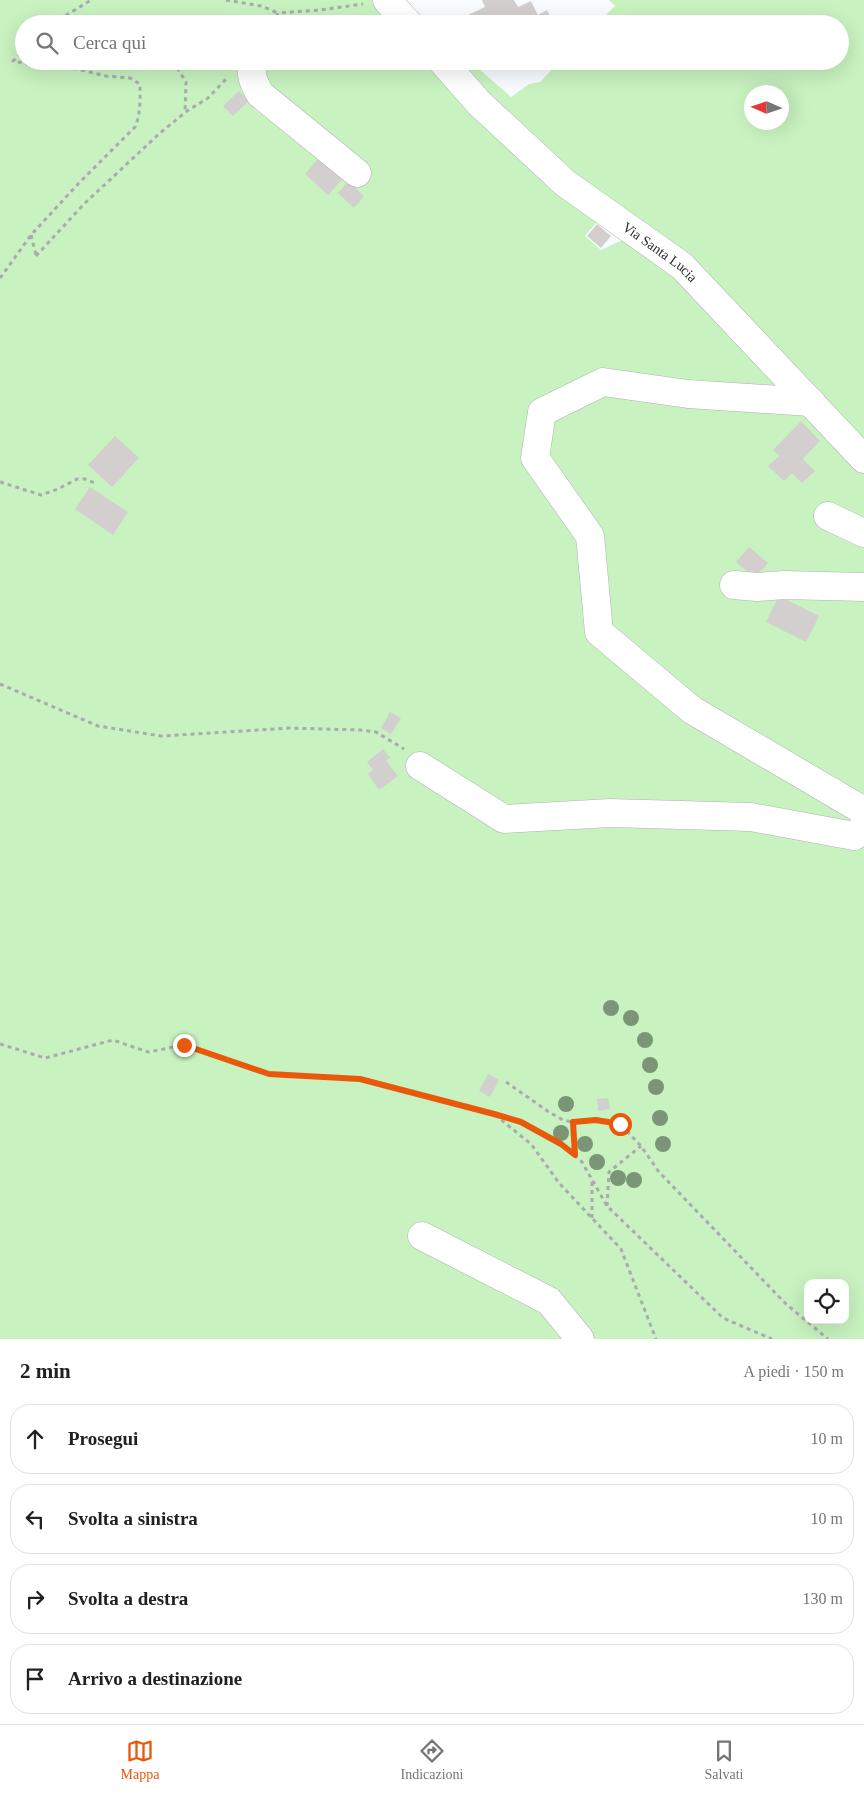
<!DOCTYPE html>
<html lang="it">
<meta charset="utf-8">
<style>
:root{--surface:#fff;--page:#f6f6f6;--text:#202124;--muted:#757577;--line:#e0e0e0;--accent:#ea580c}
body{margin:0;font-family:"Times New Roman",serif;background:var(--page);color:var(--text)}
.controls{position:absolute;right:15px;bottom:15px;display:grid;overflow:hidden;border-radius:10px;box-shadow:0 5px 20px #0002}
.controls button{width:45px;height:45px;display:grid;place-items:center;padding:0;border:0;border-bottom:1px solid var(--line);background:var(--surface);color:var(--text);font:25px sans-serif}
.compass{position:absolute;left:744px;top:85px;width:45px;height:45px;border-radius:50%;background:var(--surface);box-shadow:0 5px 20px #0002;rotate:273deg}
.stop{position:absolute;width:15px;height:15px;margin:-11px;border:4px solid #ea580c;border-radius:50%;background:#fff}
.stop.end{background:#ea580c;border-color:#fff;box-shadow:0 1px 5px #0008}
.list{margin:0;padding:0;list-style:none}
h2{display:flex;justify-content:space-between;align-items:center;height:65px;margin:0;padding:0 20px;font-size:21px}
h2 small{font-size:16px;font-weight:400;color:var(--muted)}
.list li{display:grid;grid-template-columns:32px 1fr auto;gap:15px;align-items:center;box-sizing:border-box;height:70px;margin:0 10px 10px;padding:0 10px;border:1px solid var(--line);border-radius:20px}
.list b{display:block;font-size:19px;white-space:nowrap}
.list em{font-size:16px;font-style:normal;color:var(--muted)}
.icon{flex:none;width:28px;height:28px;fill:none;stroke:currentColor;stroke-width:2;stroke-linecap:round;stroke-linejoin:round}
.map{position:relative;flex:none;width:864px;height:1339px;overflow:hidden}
.search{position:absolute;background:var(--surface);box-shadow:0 5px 20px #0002;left:15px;right:15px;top:15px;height:55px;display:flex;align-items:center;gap:12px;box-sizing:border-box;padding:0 18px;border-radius:28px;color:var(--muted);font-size:19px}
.sheet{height:385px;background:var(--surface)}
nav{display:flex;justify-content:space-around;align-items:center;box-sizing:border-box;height:70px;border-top:1px solid var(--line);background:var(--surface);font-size:14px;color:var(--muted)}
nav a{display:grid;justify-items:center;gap:2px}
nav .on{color:var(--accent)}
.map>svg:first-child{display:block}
.green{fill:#c8f2bf;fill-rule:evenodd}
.building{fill:#d3cfcf}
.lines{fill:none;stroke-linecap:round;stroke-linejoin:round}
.minor-casing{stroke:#b1b3b6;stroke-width:29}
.path{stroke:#a9abad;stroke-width:3;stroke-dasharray:4 4;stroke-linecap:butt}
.minor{stroke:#fff;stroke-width:28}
.tree{fill:#7a9676}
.route{stroke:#ea580c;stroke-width:6}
.labels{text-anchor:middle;stroke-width:4.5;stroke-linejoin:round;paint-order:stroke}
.street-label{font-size:14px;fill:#2a2b2c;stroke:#fff}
</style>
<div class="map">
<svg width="864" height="1339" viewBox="0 0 864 1339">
<rect width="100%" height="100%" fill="#f9fcff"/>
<path class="green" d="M 0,0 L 376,0 L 396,24 L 24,24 L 24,61 L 431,61 L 598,221 L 585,236 L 601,250 L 631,236 L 604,201 L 454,61 L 470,61 L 511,97 L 529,84 L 540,82 L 560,61 L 840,61 L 840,24 L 597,24 L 615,6 L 609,0 L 864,0 L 864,1339 L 0,1339 ZM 752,92 L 782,92 L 782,122 L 752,122 ZM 808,1283 L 845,1283 L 845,1320 L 808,1320 Z"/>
<path class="building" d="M 482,0 L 514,0 L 518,7 L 531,1 L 538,15 L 547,10 L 554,24 L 470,24 L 466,16 L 485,7 Z
M 513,61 L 535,61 L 518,70 Z
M 239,91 L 249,101 L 233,116 L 223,106 Z
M 322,154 L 346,175 L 328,195 L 305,174 Z
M 348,181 L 364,196 L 354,208 L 338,193 Z
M 597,224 L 611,236 L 601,248 L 587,236 Z
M 801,421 L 820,441 L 803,459 L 815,471 L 802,483 L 792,473 L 784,481 L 768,466 L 779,456 L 773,450 Z
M 115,436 L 139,458 L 112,487 L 88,465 Z
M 90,487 L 128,512 L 113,535 L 75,509 Z
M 749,547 L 768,563 L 755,578 L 736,562 Z
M 779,596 L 819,616 L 806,642 L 766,622 Z
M 390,712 L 401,718 L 391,734 L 381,728 Z
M 383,749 L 390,758 L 386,761 L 398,776 L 379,790 L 368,774 L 373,770 L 367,762 Z
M 488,1074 L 499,1080 L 490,1097 L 479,1091 Z
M 608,1098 L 610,1109 L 598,1111 L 597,1099 Z"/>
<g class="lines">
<g class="minor-casing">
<g id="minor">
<path d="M 387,0 L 409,24"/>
<path d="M 255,61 C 248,73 254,83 260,94 L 357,173"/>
<path id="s1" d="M 442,61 L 479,103 L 565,183 L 682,266 L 864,459"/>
<path d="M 811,402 L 688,394 L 603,382 L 542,412 L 535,458 L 590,536 L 599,632 L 692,710 L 864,811"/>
<path d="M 828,516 L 864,533"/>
<path d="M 734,585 L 757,587 L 784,585 L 864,587"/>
<path d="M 420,766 L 504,819 L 610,813 L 751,817 L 854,836 L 864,827"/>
<path d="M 422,1236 L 549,1301 L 580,1339"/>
</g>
</g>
<path class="path" d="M 226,0 L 261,6 L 278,13
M 52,24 L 91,0
M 273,24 L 278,13 L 320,10 L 363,4
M 173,61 L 186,82 L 185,112
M 31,235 L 36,255
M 36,256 L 84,204 L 160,133 L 187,111 L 208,98 L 227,78
M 0,278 L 31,235 L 78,184 L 135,127 C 141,113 140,99 140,84 L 130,78 L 106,76 L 77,69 L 39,66 L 13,61 L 24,51
M 0,482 L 41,495 L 58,489 L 77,479 L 85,479 L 95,483
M 0,684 L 98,726 L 161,736 L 289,728 L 360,730 L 376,732 L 404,749
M 0,1044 L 45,1058 L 113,1040 L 148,1052 L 184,1045 L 269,1074 L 360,1079 L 494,1114 L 531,1144 L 559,1183 L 621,1249 L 656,1339
M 506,1082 L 549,1112 L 563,1120 L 573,1122 L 596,1120 L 620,1124 L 641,1146 L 659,1172 L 786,1304 L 828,1339
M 497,1115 L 521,1122 L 561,1144 L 582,1162 L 607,1206 L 723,1318 L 772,1339
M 573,1122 L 575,1155
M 607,1206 L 609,1172 L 641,1146
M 592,1218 L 592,1182"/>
<use href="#minor" class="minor"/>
</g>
<g class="tree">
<circle cx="611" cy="1008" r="8"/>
<circle cx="631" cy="1018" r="8"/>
<circle cx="645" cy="1040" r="8"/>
<circle cx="650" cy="1065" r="8"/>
<circle cx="656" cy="1087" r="8"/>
<circle cx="566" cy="1104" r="8"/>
<circle cx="660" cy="1118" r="8"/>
<circle cx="561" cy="1133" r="8"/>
<circle cx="585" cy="1144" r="8"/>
<circle cx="663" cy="1144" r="8"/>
<circle cx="597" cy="1162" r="8"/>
<circle cx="618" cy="1178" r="8"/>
<circle cx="634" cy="1180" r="8"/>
</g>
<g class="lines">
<path class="route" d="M 184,1045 L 269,1074 L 360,1079 L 494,1114 L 521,1122 L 561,1144 L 575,1155 L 573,1122 L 596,1120 L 620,1124"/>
</g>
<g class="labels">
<g class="street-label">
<text dy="5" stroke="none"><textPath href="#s1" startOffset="291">Via Santa Lucia</textPath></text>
</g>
</g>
</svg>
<div class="controls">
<button><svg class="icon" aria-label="locate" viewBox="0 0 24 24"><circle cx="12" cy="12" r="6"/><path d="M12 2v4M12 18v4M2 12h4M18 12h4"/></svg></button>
</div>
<svg class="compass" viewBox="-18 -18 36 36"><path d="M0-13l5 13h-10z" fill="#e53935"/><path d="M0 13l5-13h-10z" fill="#757577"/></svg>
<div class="stop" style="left:620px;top:1124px"></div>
<div class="stop end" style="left:184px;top:1045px"></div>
<div class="search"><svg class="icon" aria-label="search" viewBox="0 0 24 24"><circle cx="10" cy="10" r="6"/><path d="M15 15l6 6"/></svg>Cerca qui</div>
</div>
<section class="sheet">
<h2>2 min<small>A piedi · 150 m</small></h2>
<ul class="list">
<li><svg class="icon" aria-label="ahead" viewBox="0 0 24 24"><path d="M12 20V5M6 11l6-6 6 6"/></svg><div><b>Prosegui</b></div><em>10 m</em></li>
<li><svg class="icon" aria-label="left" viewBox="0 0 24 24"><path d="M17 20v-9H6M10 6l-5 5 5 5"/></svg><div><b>Svolta a sinistra</b></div><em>10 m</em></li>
<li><svg class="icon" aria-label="right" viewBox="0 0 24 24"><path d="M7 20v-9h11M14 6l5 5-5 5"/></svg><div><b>Svolta a destra</b></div><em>130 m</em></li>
<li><svg class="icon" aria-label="arrive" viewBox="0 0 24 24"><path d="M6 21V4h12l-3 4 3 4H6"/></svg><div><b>Arrivo a destinazione</b></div></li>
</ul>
</section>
<nav>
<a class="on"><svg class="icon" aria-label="map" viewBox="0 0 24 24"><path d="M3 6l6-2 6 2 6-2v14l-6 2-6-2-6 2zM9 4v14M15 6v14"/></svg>Mappa</a>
<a><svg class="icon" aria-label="directions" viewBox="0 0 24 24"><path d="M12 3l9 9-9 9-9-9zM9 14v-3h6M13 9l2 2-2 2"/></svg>Indicazioni</a>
<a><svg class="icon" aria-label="saved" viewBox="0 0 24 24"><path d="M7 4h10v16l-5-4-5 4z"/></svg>Salvati</a>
</nav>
